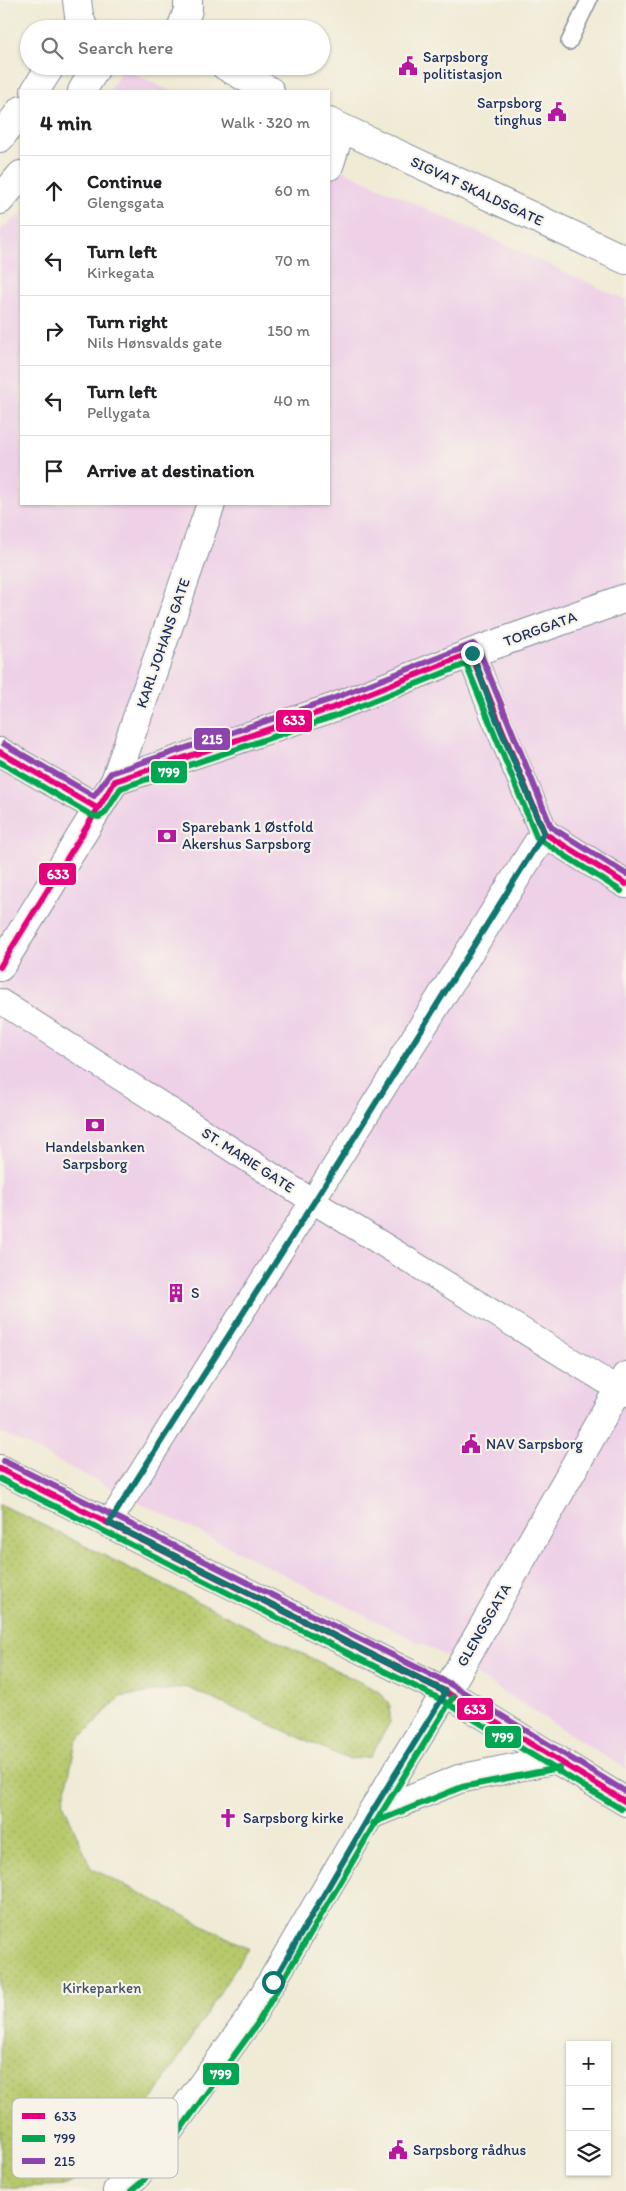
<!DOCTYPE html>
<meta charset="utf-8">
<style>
:root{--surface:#fff;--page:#f2f2f2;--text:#202124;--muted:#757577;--line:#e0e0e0}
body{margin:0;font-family:Itim,sans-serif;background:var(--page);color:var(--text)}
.controls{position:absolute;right:15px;bottom:15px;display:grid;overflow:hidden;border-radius:0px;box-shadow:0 1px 4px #0004}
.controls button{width:45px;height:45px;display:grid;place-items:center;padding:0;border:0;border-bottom:1px solid var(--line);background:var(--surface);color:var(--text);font:25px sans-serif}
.stop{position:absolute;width:15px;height:15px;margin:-11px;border:4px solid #0f766e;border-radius:50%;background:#fff}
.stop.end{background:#0f766e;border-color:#fff;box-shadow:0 1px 5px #0008}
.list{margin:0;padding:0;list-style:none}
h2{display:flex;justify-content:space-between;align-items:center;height:65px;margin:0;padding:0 20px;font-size:21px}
h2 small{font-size:16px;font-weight:400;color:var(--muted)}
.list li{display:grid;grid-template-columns:32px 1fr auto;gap:15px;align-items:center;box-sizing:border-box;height:70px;padding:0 20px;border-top:1px solid var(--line)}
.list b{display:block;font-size:19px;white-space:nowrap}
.list p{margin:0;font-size:16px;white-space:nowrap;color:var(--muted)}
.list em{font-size:16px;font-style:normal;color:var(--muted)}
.icon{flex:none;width:28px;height:28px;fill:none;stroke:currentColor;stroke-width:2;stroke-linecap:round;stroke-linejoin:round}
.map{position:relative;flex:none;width:626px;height:2191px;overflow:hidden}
.search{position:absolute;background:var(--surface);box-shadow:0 1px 4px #0004;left:20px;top:20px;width:310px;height:55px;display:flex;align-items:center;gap:12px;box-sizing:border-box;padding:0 18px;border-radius:28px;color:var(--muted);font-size:19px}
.panel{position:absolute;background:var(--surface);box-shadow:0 1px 4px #0004;left:20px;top:90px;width:310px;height:415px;border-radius:0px}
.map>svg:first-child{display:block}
.built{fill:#eed0e7}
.park{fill:url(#park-dots);stroke:#697c65}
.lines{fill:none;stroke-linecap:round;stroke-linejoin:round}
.service-casing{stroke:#868d9a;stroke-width:18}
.pedestrian-casing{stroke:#868d9a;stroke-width:26}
.minor-casing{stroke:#868d9a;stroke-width:30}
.tertiary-casing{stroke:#868d9a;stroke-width:30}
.service{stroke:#fff;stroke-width:15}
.pedestrian{stroke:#fff;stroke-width:24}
.minor{stroke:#fff;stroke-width:28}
.tertiary{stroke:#fff;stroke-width:28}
.bus-1-casing{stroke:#f7f3e8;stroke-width:10}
.bus-2-casing{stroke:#f7f3e8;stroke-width:10}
.bus-3-casing{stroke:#f7f3e8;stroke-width:10}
.bus-1{stroke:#e5007d;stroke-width:6}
.bus-2{stroke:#00a651;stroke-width:6}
.bus-3{stroke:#8e44ad;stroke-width:6}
.route{stroke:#0f766e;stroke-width:6}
.labels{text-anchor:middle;stroke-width:4.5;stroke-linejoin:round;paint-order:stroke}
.poi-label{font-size:15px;fill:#1b2f5e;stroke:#f7f3e8;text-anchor:start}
.street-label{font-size:15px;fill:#1b2f5e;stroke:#f7f3e8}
.park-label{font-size:15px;fill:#425662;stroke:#f7f3e8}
.key{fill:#f7f3e8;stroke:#b5b8bf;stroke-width:1}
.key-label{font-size:14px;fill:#1b2f5e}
.line-badge{stroke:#f7f3e8;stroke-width:2}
.badge-label{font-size:14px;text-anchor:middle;font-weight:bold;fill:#fff}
</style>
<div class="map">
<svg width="626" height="2191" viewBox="0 0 626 2191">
<defs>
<pattern id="park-dots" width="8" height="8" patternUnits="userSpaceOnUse" patternTransform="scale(1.25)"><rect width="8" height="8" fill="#b7c96c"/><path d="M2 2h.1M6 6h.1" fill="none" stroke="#9dad60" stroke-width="1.8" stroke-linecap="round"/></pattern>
</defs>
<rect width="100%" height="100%" fill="#f7f3e8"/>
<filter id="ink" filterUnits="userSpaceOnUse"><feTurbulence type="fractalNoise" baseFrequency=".02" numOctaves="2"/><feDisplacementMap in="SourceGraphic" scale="10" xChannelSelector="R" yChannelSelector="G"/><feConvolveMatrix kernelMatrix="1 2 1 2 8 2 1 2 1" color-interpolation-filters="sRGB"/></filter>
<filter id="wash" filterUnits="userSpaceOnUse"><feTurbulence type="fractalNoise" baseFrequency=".0096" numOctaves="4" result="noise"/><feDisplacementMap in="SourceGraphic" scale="20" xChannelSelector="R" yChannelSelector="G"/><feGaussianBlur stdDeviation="1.12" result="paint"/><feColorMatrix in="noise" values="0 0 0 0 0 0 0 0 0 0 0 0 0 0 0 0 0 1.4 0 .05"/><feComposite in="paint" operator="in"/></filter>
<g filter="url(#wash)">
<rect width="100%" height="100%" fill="#f0ebd5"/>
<path class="built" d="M 123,69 L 171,91 L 109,91 Z
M 329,164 L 626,300 L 626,1769 L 446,1656 L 0,1432 L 0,230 L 21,214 L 21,504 L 329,504 Z"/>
<path class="park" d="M 0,1504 L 380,1692 L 390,1706 L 390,1722 L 370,1757 L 348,1759 L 186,1687 L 120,1697 L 76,1742 L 63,1803 L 91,1868 L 248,1948 L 116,2157 L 67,2185 L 0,2188 Z"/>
</g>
<g filter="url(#ink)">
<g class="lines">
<g class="service-casing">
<path id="service" d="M 569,42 L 589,0"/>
</g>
<g class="pedestrian-casing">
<path id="pedestrian" d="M 0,1001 L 314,1202 L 626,1394
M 109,1523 L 404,1056"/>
</g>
<g class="minor-casing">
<path id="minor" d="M 225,66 L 270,91
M 329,122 L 626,260
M 329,166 L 341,129
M 471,653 L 493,711 L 544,833 L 626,884
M 0,752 L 97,808
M 115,781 L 335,707 L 471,653 L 626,598
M 0,967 L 115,781 L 211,504
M 404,1056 L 544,833
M 0,1469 L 446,1692 L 626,1376"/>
</g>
<g class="tertiary-casing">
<path id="tertiary" d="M 77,0 L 79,16 L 84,29
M 181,29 L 188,10 L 188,0
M 35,91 L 51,66
M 82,91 L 97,66
M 0,138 L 21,110
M 0,200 L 21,175
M 370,1815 L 459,1779 L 557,1759
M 117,2191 L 136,2176 L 249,2020 L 370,1815 L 446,1692 L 626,1802"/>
</g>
<use href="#service" class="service"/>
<use href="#pedestrian" class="pedestrian"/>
<use href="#minor" class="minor"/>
<use href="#tertiary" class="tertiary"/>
<g class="bus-1-casing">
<path id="bus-1" d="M 471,653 L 544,833 L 626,884
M 0,752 L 97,808
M 115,781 L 335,707 L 471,653
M 0,967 L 115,781
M 0,1469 L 446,1692 L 626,1802"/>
</g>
<g class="bus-2-casing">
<path id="bus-2" d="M 0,762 L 93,816 L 99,817 L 104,814 L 121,788 L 338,715 L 466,664 L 537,838 L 621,891
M 0,1479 L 442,1700 L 621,1809
M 373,1823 L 462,1787 L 559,1768
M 131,2191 L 143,2181 L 257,2024 L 377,1820 L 453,1697"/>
</g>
<g class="bus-3-casing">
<path id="bus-3" d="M 4,744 L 94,796 L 111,773 L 332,699 L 473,644 L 479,650 L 551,827 L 626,874
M 4,1461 L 450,1684 L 626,1792"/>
</g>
<use href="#bus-1" class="bus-1"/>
<use href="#bus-2" class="bus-2"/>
<use href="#bus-3" class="bus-3"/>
</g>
</g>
<g class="lines" filter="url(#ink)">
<path class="route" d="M 273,1982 L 370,1815 L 446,1692 L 109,1523 L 314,1202 L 544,833 L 493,711 L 472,653"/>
</g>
<defs>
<g id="civic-bare" transform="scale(1.5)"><path d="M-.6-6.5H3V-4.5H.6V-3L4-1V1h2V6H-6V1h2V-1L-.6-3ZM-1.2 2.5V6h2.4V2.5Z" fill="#b5179e" stroke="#f7f3e8" stroke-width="2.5" paint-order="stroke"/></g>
<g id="bank-bare" transform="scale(1.5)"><path d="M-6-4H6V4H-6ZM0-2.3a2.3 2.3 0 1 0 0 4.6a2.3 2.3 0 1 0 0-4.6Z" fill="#b5179e" stroke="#f7f3e8" stroke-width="2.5" paint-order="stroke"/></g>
<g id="building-bare" transform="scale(1.5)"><path d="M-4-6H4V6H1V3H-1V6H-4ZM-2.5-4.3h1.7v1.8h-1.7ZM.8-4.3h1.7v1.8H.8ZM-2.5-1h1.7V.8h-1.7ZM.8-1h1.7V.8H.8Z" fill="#b5179e" stroke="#f7f3e8" stroke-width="2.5" paint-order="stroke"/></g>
<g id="church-bare" transform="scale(1.5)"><path d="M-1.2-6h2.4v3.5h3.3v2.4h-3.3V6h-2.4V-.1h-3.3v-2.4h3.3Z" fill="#b5179e" stroke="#f7f3e8" stroke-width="2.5" paint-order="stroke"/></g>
</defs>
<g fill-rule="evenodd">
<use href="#civic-bare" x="408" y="66"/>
<use href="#civic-bare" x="557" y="112"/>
<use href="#bank-bare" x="167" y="836"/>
<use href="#bank-bare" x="95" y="1125"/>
<use href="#building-bare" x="176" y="1293"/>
<use href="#civic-bare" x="471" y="1444"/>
<use href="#church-bare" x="228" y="1818"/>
<use href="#civic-bare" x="398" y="2150"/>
</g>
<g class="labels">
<g class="poi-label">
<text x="423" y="62">Sarpsborg<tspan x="423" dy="17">politistasjon</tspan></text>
<text x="542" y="108" text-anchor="end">Sarpsborg<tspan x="542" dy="17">tinghus</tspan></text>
<text x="182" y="832">Sparebank 1 Østfold<tspan x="182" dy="17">Akershus Sarpsborg</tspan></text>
<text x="95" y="1152" text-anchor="middle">Handelsbanken<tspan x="95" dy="17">Sarpsborg</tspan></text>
<text x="191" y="1298">S</text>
<text x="486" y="1449">NAV Sarpsborg</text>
<text x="243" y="1823">Sarpsborg kirke</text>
<text x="413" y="2155">Sarpsborg rådhus</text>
</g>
<g class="street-label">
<text transform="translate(477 191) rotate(25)" y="5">SIGVAT SKALDSGATE</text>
<text transform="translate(540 629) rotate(-20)" y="5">TORGGATA</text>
<text transform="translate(163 643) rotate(-71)" y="5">KARL JOHANS GATE</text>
<text transform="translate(248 1160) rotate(33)" y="5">ST. MARIE GATE</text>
<text transform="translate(484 1625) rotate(-60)" y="5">GLENGSGATA</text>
</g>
<g class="park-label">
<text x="102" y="1993">Kirkeparken</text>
</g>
</g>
<rect x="12" y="2098" width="166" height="80" rx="8" class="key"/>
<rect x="22" y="2113" width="23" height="6" fill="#e5007d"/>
<rect x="22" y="2135" width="23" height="7" fill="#00a651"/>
<rect x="22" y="2158" width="23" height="6" fill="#8e44ad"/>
<g class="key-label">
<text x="54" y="2121">633</text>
<text x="54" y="2143">799</text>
<text x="54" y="2166">215</text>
</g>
<g class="line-badge">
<rect x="275" y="709" width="38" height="24" rx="5" fill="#e5007d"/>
<rect x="193" y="727" width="38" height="24" rx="5" fill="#8e44ad"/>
<rect x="150" y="760" width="38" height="24" rx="5" fill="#00a651"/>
<rect x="38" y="862" width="39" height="24" rx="5" fill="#e5007d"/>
<rect x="456" y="1697" width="38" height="24" rx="5" fill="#e5007d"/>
<rect x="484" y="1725" width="38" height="24" rx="5" fill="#00a651"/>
<rect x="202" y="2062" width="38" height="24" rx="5" fill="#00a651"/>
</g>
<g class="badge-label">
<text x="294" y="725">633</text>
<text x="212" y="744">215</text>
<text x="169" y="777">799</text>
<text x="58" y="879">633</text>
<text x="475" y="1714">633</text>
<text x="503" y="1742">799</text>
<text x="221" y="2079">799</text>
</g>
</svg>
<div class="controls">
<button>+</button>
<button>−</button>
<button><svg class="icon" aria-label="layers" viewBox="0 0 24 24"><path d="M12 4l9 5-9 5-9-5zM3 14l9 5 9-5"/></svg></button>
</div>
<div class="stop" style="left:273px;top:1982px"></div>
<div class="stop end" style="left:472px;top:653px"></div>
<div class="search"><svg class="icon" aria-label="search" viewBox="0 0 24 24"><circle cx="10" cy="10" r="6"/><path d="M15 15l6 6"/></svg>Search here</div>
<section class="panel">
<h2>4 min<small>Walk · 320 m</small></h2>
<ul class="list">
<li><svg class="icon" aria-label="ahead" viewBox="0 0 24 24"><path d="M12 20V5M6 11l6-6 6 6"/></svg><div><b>Continue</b><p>Glengsgata</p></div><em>60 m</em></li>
<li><svg class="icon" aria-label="left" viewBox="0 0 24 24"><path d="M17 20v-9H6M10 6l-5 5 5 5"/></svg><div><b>Turn left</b><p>Kirkegata</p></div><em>70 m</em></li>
<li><svg class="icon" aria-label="right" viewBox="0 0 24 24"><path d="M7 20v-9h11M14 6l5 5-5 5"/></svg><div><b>Turn right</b><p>Nils Hønsvalds gate</p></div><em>150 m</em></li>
<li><svg class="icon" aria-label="left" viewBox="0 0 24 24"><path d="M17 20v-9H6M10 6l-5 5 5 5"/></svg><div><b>Turn left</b><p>Pellygata</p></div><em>40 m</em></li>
<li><svg class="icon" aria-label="arrive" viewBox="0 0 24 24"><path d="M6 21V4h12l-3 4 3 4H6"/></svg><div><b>Arrive at destination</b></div></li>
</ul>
</section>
</div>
